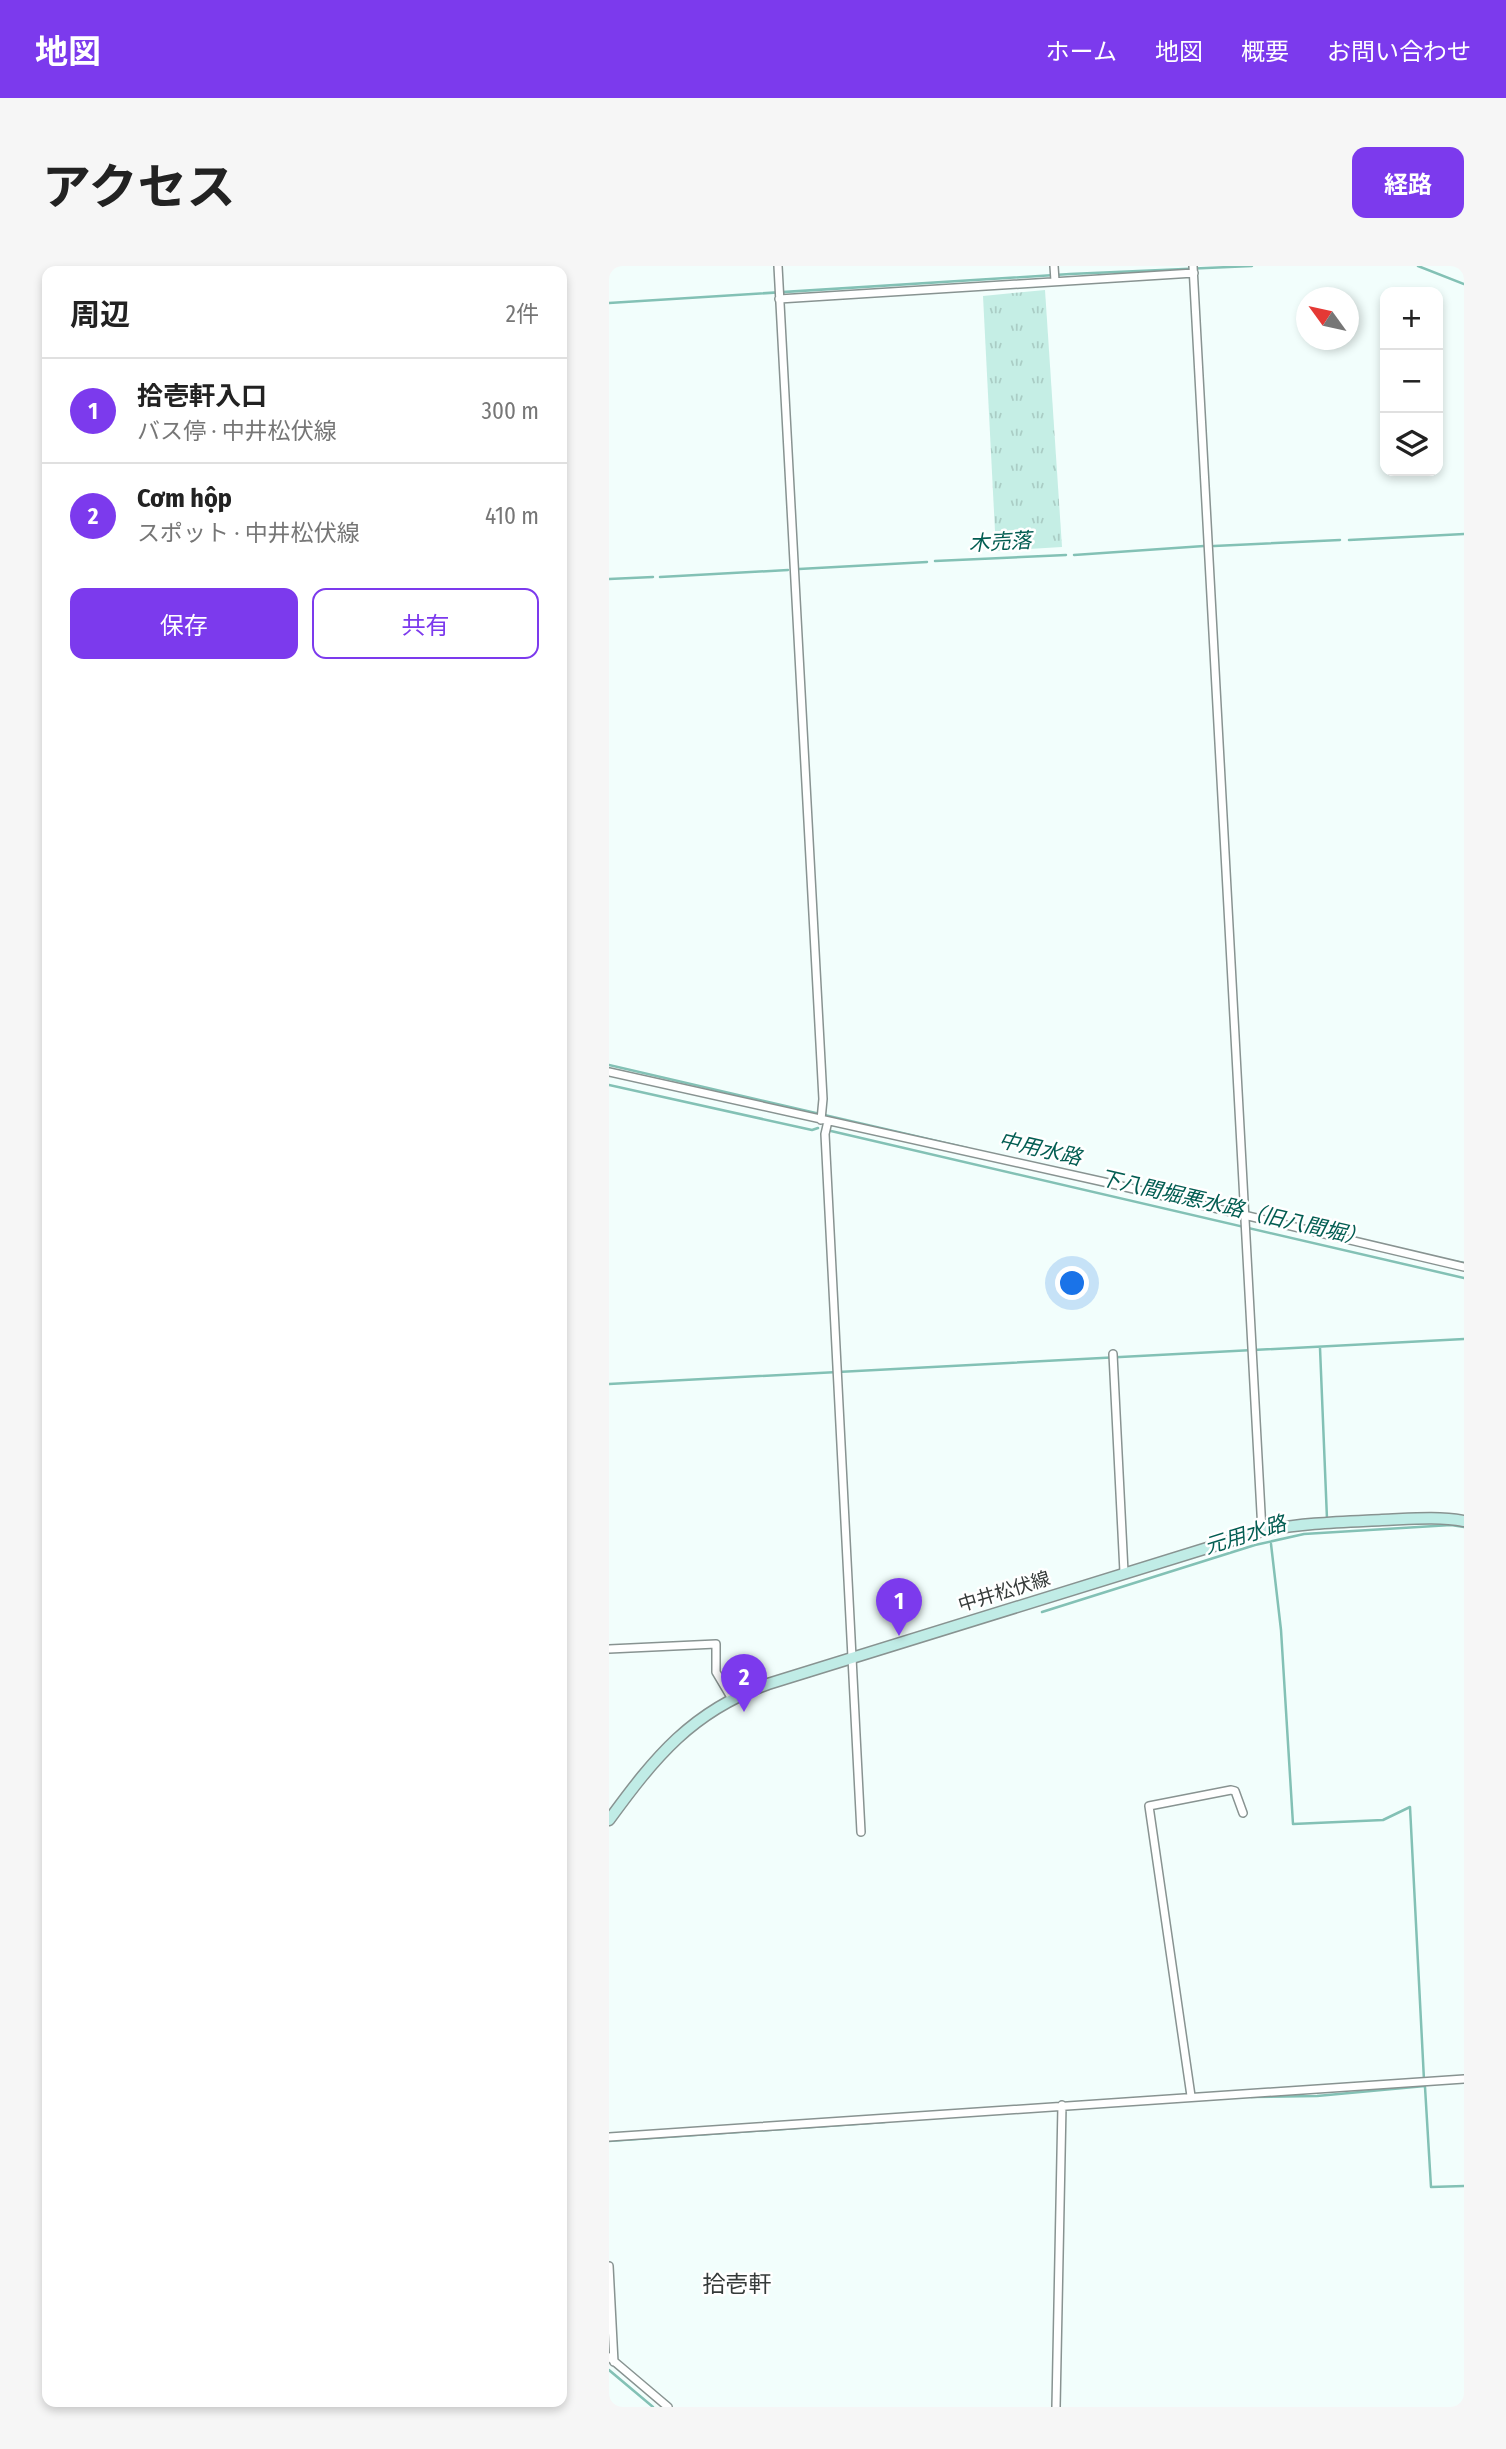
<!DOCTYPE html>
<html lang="ja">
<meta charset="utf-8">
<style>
:root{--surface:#fff;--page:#f6f6f6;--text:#222;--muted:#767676;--line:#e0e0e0;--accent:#7c3aed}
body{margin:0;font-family:"Fira Sans Condensed","Noto Sans JP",sans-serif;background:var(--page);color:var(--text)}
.controls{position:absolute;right:21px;top:21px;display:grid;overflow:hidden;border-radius:14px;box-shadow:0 4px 10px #0003}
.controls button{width:63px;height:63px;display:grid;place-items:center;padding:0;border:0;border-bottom:2px solid var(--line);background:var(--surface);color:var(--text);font:35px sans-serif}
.compass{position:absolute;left:687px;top:21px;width:63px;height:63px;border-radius:50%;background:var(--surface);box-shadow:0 4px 10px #0003;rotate:303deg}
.you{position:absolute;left:464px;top:1018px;width:24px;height:24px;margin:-18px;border:5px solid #fff;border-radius:50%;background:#1a73e8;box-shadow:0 0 0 10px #1a73e833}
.badge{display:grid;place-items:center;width:46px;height:46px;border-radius:50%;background:var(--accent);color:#fff;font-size:23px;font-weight:700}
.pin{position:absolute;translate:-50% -58px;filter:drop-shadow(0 2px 4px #0008)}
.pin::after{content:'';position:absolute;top:37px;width:24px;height:21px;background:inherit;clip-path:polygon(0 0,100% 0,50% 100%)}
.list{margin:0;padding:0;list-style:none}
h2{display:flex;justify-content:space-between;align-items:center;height:91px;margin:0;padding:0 28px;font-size:30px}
h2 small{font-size:23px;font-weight:400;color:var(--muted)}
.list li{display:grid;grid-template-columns:46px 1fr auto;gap:21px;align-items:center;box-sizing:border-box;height:105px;padding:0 28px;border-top:2px solid var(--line)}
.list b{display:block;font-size:26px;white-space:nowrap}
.list p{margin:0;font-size:23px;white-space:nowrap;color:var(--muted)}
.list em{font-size:23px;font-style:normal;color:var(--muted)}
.actions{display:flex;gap:14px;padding:21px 28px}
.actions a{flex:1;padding:16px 0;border:2px solid var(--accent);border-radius:14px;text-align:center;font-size:24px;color:var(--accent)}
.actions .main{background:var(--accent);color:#fff}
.icon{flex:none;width:38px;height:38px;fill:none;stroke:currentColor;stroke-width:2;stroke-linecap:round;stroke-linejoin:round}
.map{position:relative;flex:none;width:855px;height:2141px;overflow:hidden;border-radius:14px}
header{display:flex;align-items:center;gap:42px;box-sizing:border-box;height:98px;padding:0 35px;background:var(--accent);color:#fff}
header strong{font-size:33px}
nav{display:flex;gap:38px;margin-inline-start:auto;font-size:24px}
.intro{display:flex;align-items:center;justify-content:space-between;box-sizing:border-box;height:168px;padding:0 42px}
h1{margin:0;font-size:49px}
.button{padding:18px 32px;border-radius:14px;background:var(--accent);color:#fff;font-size:24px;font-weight:700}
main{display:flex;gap:42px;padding:0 42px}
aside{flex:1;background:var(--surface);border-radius:14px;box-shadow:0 4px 10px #0003}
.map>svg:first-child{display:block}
.grass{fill:url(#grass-tufts)}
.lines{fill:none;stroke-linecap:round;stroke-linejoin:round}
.stream{stroke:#83c1b5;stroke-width:2.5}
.minor-casing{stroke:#889391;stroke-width:10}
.secondary-casing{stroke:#889391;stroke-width:13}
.minor{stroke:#fff;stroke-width:7}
.secondary{stroke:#c0ece6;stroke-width:10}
.labels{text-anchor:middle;stroke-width:5;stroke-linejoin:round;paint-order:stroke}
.street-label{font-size:19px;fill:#353a39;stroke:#fff}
.water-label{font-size:21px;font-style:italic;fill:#035d52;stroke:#fff}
.quarter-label{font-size:23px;fill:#353a39;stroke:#fff}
</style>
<header>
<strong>地図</strong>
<nav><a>ホーム</a><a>地図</a><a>概要</a><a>お問い合わせ</a></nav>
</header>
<div class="intro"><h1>アクセス</h1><a class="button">経路</a></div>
<main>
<aside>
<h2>周辺<small>2件</small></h2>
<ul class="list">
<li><span class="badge">1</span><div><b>拾壱軒入口</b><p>バス停 · 中井松伏線</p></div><em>300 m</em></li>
<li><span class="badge">2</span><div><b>Cơm hộp</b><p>スポット · 中井松伏線</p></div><em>410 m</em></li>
</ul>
<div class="actions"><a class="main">保存</a><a>共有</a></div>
</aside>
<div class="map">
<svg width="855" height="2141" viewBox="0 0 855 2141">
<defs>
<pattern id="grass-tufts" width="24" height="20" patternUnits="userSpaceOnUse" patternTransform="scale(1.75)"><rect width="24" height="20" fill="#c5eee5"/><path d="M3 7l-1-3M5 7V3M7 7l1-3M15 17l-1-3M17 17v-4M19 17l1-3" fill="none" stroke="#aacdc5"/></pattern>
</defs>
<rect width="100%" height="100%" fill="#f2fefc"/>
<path class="grass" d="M 436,24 L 453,281 L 387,285 L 374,30 Z"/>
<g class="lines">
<path class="stream" d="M 809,0 L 855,18
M 0,37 L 461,8 L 643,0
M 740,274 L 855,268
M 605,280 L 731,274
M 465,289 L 595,280
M 326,295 L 457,289
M 190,303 L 318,296
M 51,311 L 179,304
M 0,313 L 44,311
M 0,799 L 358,882
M 0,819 L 203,864 L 209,862
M 222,865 L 855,1012
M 838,994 L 855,997
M 711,1082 L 718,1253
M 0,1118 L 855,1073
M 662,1278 L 672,1364 L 684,1558 L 774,1554 L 801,1541 L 815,1814
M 433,1346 L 646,1279 L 695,1268 L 842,1259 L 855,1261
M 816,1821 L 822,1921 L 855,1920
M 642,1831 L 708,1830 L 816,1820
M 0,1875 L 276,1856
M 0,2104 L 44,2141"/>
<g class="minor-casing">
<path id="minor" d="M 169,0 L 214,833 L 212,854
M 445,0 L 446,15
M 584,0 L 653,1265
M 170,33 L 585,7
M 0,806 L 495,916 L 855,1001
M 219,855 L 216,868 L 252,1566
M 504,1088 L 515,1306
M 0,1383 L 107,1378 L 107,1406 L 123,1433
M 582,1830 L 540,1540 L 622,1524 L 626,1525 L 634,1547
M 0,1871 L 855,1813
M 0,2000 L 5,2096
M 0,2091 L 59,2141
M 447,2141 L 453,1839"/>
</g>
<g class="secondary-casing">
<path id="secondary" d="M 0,1554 C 46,1491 83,1445 159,1418 L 653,1265 C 693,1257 733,1256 773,1254 C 800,1253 829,1250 855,1255"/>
</g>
<use href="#minor" class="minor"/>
<use href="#secondary" class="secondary"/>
</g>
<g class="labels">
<g class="street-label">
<text transform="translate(395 1325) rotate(-17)" y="7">中井松伏線</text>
</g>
<g class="water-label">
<text transform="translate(391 276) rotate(-3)" y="7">木売落</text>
<text transform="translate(431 883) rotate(13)" y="7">中用水路</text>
<text transform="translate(624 942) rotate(13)" y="7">下八間堀悪水路（旧八間堀）</text>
<text transform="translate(636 1269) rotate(-17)" y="7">元用水路</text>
</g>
<g class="quarter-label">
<text x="128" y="2026">拾壱軒</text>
</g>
</g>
</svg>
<div class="controls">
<button>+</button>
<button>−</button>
<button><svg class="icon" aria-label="layers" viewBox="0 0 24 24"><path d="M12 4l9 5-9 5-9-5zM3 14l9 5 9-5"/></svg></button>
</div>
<svg class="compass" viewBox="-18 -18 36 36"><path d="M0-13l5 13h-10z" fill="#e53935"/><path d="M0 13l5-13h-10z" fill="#767676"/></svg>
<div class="you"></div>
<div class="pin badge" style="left:290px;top:1370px">1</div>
<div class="pin badge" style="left:135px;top:1446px">2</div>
</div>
</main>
